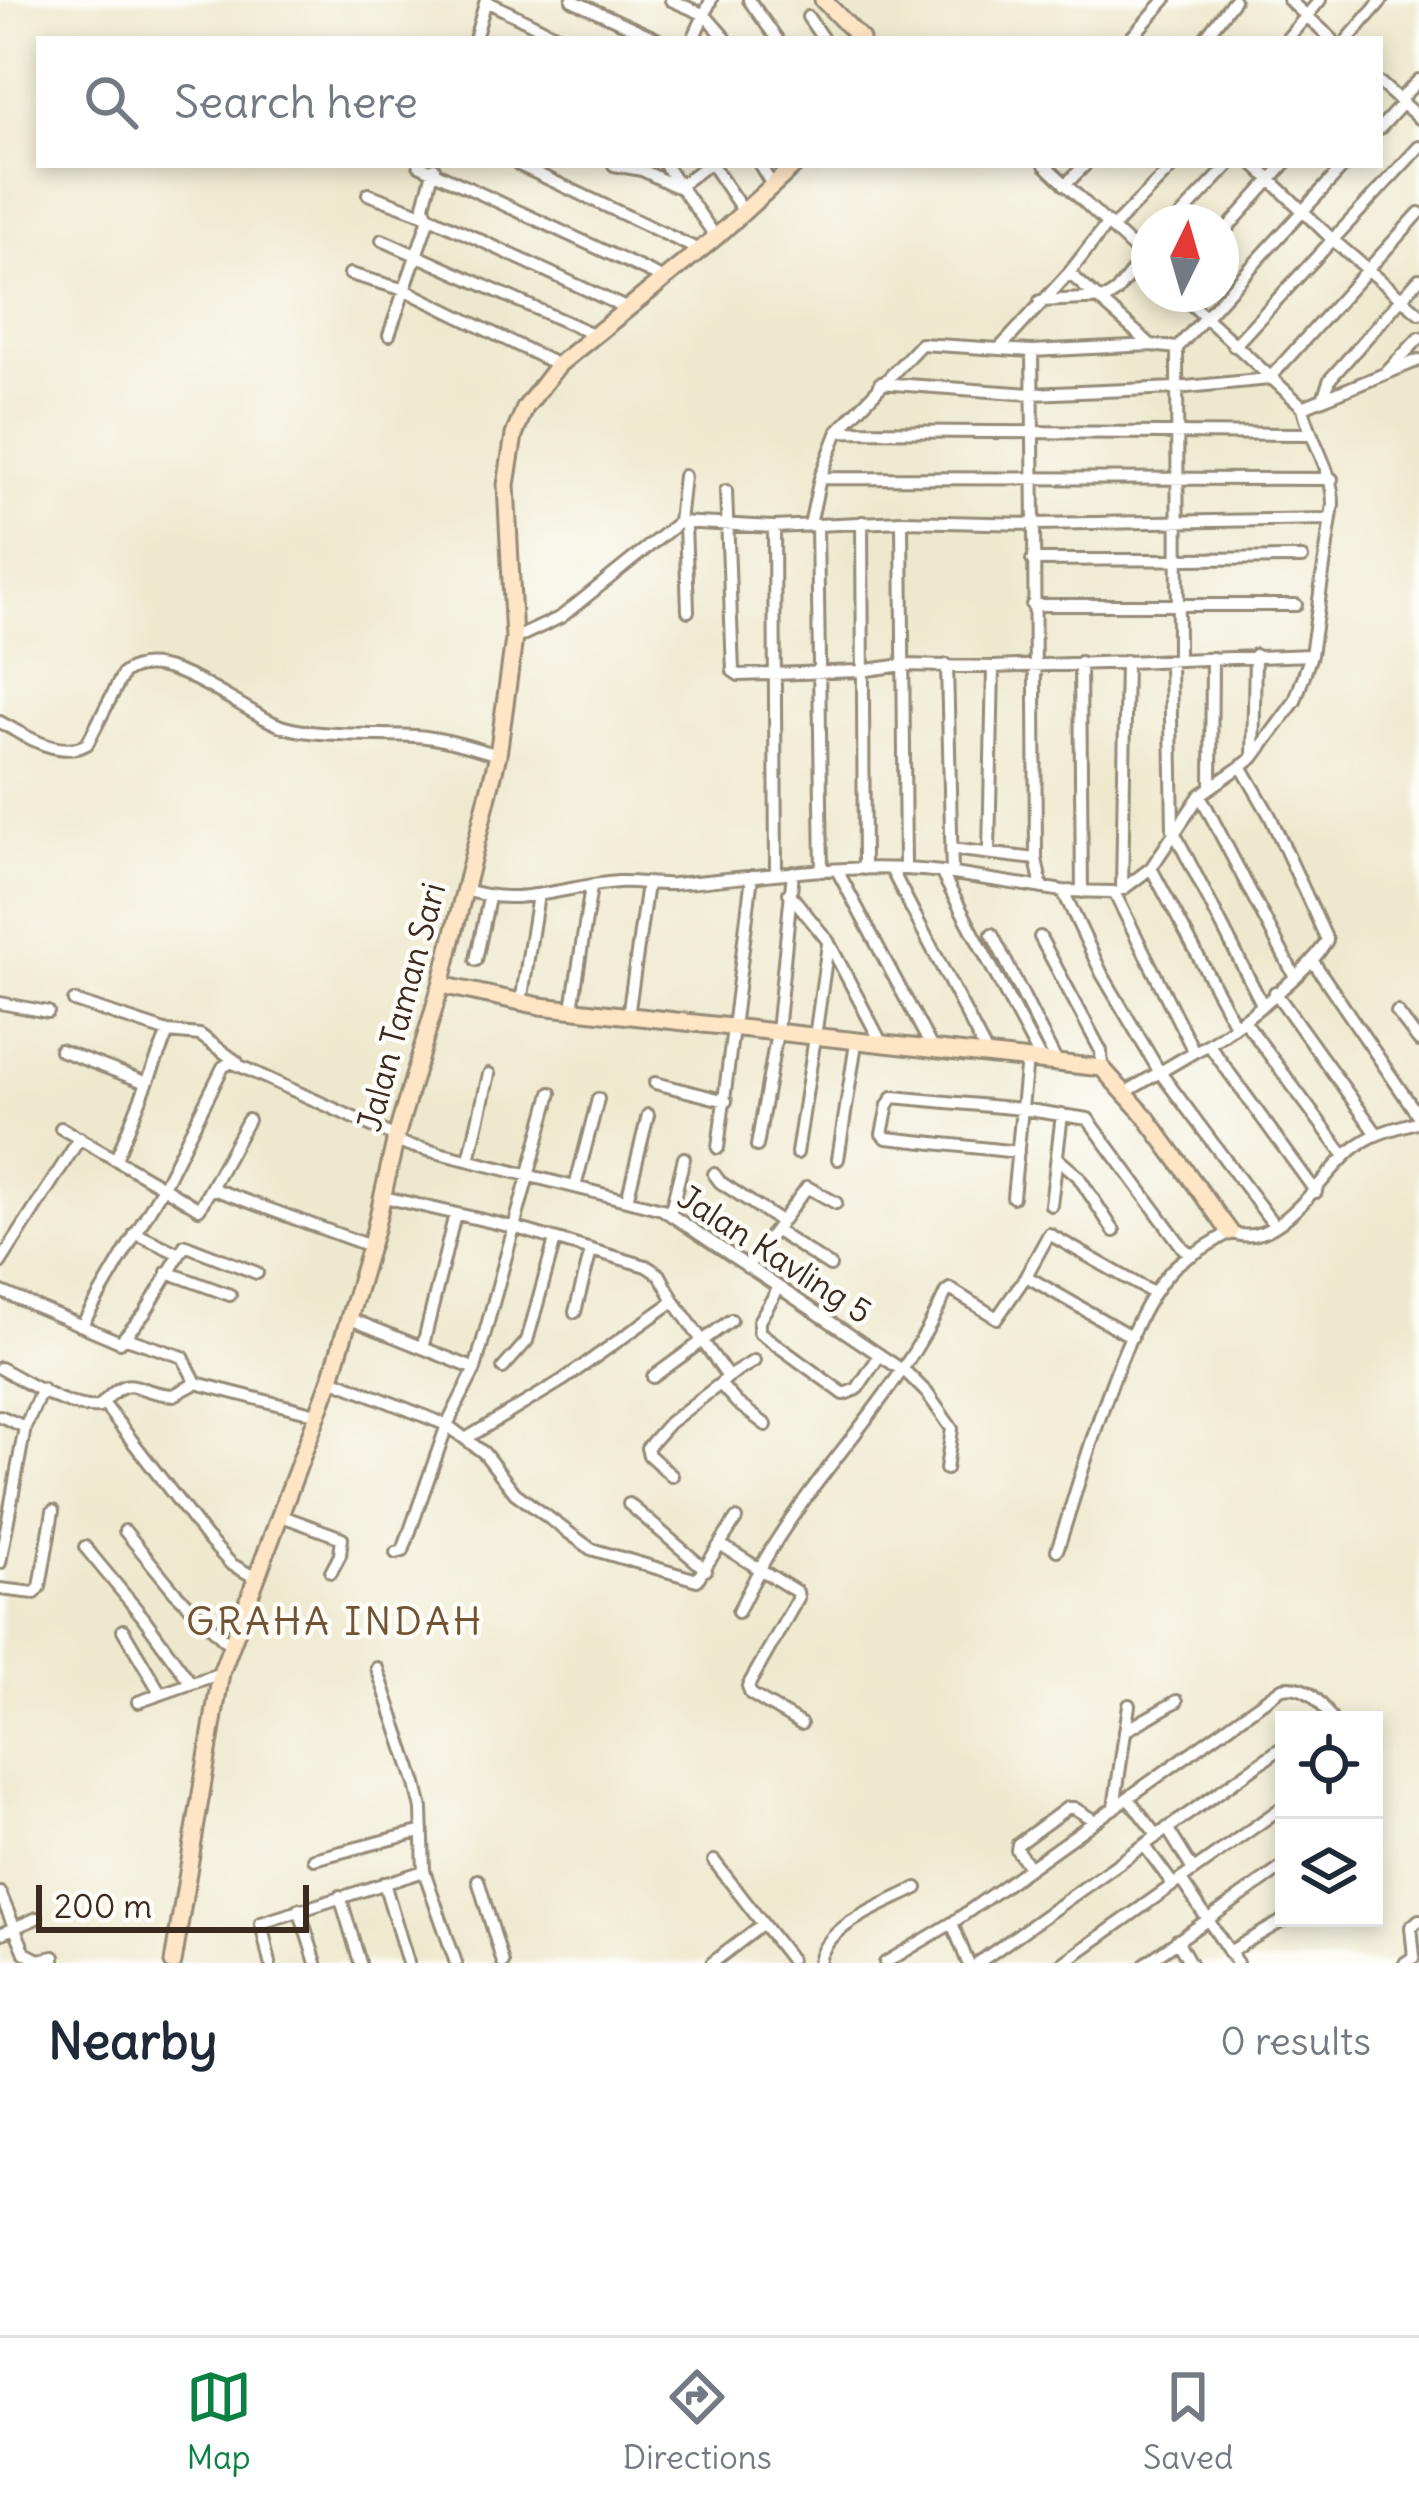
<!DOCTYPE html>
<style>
:root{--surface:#fff;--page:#f6f6f7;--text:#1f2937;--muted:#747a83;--line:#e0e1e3;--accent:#0b8043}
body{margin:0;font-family:Delius,sans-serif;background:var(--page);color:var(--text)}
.controls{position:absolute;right:36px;bottom:36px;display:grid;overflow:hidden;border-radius:0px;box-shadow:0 6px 18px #0003}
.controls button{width:108px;height:108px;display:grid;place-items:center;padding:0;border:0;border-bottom:3px solid var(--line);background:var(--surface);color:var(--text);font:60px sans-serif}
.compass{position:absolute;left:1131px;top:204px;width:108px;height:108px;border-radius:50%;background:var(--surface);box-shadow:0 6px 18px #0003;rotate:5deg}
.scale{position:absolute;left:36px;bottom:30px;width:273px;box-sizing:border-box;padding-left:12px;border:6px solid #3b2a1e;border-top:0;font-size:33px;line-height:42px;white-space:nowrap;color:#3b2a1e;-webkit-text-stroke:9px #fdfcf7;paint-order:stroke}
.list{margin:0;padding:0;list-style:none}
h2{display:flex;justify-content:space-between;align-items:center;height:156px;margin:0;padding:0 48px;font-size:51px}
h2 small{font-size:39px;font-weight:400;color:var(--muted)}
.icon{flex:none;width:66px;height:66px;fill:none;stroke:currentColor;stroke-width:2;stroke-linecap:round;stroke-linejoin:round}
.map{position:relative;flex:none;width:1419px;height:1963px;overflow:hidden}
.search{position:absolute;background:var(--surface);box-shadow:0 6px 18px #0003;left:36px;right:36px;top:36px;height:132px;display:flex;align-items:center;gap:30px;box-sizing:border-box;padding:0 42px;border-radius:0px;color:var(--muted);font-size:45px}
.sheet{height:372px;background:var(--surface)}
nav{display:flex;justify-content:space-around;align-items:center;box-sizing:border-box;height:168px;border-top:3px solid var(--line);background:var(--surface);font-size:33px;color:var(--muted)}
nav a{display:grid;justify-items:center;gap:6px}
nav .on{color:var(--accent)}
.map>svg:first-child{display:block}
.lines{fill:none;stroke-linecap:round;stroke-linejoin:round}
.street-casing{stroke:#948a76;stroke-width:16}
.secondary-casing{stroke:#948a76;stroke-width:21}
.street{stroke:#fff;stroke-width:10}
.secondary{stroke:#fee5c5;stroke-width:15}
.labels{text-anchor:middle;stroke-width:9;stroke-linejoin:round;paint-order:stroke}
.street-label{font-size:33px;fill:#3b2a1e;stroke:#fdfcf7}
.quarter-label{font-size:39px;letter-spacing:3px;fill:#725434;stroke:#fdfcf7}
</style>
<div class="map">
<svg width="1419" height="1963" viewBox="0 0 1419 1963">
<rect width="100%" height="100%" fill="#fdfcf7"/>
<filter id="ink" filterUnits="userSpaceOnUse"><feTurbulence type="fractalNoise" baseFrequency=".00833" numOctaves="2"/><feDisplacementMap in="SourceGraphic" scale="24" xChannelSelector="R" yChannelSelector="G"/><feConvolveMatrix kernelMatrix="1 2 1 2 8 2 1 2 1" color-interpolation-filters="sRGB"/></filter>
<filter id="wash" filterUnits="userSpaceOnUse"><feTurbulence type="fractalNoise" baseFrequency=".004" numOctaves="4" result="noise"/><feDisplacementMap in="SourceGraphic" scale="48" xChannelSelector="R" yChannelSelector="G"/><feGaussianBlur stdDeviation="2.7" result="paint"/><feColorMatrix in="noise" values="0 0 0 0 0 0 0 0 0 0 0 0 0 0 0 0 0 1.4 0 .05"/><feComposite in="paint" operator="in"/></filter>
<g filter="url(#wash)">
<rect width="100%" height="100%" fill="#eee9ce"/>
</g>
<g filter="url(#ink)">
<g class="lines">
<g class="street-casing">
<path id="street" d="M 572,0 L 657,39
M 671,0 L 705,15 L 726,39
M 749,0 L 777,39
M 1289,0 L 1332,39
M 486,1 L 563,39
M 808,17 L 823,39
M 475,39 L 486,0
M 693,39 L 711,0
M 1130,39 L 1165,0
M 1204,39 L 1234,0
M 1287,39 L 1320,0
M 1348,39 L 1382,0
M 1380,83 L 1419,118
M 1399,100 L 1419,80
M 1380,128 L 1403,103
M 419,165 L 662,278
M 519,165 L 699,250
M 614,165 L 642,170 L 675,186
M 665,165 L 716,237
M 712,165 L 744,212
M 760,165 L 772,185
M 1045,165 L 1149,263
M 1255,165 L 1333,240 L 1419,313
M 1065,185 L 1085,165
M 678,187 L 707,165
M 368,194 L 428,216 L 626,308
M 1175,222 L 1229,165
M 1112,228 L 1174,165
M 1221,235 L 1284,165
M 382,240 L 595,335
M 1069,273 L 1151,345
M 350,274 L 405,290 L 558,365
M 1040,301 L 1107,298 L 1116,292 L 1149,250
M 389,335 L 428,221 L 424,205 L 434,168
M 1234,346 L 1419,147
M 1000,348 L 1069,273 L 1108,223
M 1387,372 L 1419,338
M 880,383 L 1031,394 L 1176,388 L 1269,379 L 1419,213
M 1324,396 L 1330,379 L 1419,279
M 1303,407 L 1419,360
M 838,431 L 921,344 L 1032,351 L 1151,345 L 1177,348
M 820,478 L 1332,479
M 726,491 L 733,671 L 739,675 L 860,671 L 903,665 L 993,667 L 1311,655
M 902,521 L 905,868
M 679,522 L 684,476
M 862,522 L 864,869
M 685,523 L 688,611
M 810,525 L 820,478 L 838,431 L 1309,434
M 817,525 L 822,871
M 774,527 L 776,873
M 1032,560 L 1302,558
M 1032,605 L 1296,605
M 514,639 L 561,617 L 679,522 L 774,527 L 902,521 L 1034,524 L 1032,351
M 1178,660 L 1177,348 L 1345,165
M 1170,661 L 1173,830 L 1262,1004
M 1080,662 L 1082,892
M 947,665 L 952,874
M 0,722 C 25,736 60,759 87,744 L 123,674 C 163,641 243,714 284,727 C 316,737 380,734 416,736 C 444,738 471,747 498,755
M 1253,758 L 1255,655
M 1211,785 L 1212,658
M 1200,795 L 1294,975
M 951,849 L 1036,859
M 989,853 L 993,667
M 1151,868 L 1235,1025
M 891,869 L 988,1056
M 837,870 L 932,1048
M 941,872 L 1063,891 L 1114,892 L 1194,1052 L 1126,1092
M 1042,888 L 1036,859 L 1034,524 L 1331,519
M 463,889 C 519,909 562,886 618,882 C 636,881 655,885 673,884 C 762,877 852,861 941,872 L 1042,1062
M 1122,889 L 1126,661
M 1123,889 L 1151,868 L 1200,795 L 1253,758 L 1295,701 L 1311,655 L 1333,504 C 1333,469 1310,441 1303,407 L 1180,294
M 1063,891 L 1102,974 L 1159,1071 L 1274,1225
M 789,893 L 828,941 L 880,1040 L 880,1046
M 992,934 L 1057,1063
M 1040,937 L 1101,1051 L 1102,1068
M 476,960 L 489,898
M 1312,960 L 1419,1117
M 1275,992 L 1377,1134
M 522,996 L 538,895
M 74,1001 L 168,1032 L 200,1035 L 237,1062
M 573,1002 L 591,887
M 0,1003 L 48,1012
M 1397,1012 L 1419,1041
M 628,1016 L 647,884
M 1243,1019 L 1344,1155
M 816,1030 L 828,944
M 1209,1045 L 1316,1192
M 60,1050 L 147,1083
M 1194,1052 C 1226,1037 1311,971 1327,940 L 1270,816 L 1241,766
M 655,1083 L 726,1101
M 61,1128 L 163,1187 L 82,1325
M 395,1142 L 662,1209 L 908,1374 L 927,1393 L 952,1429 L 946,1469
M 757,1146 L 777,1032 L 793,872
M 718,1148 L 752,876
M 1018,1152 L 887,1138 L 882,1134 L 888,1105 L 893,1097 L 1022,1109 L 1088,1119 L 1183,1248 L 1192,1255 L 1230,1232 C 1279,1254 1324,1169 1357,1146 C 1375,1132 1398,1128 1419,1121
M 797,1153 L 815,1037
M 1057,1158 L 1078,1176 L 1114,1231
M 116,1159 L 168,1032
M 838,1159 L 856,1043
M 469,1160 L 489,1074
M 714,1174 L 720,1182 L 781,1222 L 747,1267
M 575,1187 L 598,1099
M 211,1188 L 248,1120
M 384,1197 L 513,1227 L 646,1266 L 660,1275 L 674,1301 L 563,1380 L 467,1438
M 1013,1197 L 1027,1059
M 627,1200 L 648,1115
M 1051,1205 L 1062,1114
M 670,1214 L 684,1158
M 781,1222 L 807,1187 L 836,1203
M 776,1231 L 830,1266
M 135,1233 L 179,1254
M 370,1246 L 211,1188 L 199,1209 L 163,1187 L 223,1067 L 231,1062 L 396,1137
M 0,1263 L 80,1138
M 167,1272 L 230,1295
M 778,1289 L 759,1321 L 759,1332 L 844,1394 L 857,1389 L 880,1355
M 0,1291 L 120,1342 L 145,1313 L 185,1245 L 257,1273
M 674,1301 L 728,1377 L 720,1384 L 737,1403 L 766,1425
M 575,1312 L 591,1251
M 348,1318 L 475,1369
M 1132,1337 L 1026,1276 L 1049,1234 L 1153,1293
M 126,1338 L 183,1357 L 196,1383
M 423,1345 L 455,1214
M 0,1368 C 29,1383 67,1410 99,1407 C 134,1368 130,1393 174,1395 L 196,1383 L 320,1415
M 503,1368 L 527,1341 L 555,1240
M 653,1377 L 731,1320
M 728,1377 L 754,1361
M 331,1379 L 447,1425 L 484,1453 L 515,1493 L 591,1549 L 697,1580 L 736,1519
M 103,1403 L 206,1537 L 231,1564 L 256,1578
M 0,1416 L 25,1427
M 672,1476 L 649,1455 L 647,1448 L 669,1423 L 720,1384
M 629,1504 L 706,1570
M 282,1516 L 342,1538 L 340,1555 L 331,1572
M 125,1531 L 175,1592 L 231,1646
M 721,1545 L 797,1592 L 798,1598 L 748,1686 L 751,1694 L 801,1724
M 85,1547 L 143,1617 L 190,1682
M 1057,1550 C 1081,1483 1130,1281 1192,1255
M 396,1553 L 403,1551 L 447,1425 L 475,1369 L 551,1093
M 0,1563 L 25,1427 L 42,1389
M 0,1589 L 35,1593 L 40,1587 L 53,1511
M 738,1612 C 749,1590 760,1567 773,1546 C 827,1459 905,1386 946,1292 L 950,1289 L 997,1318 L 1026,1276
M 123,1630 L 161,1694
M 377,1668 L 416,1784 L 422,1809 L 424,1871 L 456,1963
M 138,1702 L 221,1673
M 1125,1731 L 1177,1701
M 1128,1798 L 1157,1835
M 1114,1808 L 1129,1705
M 1167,1828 L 1193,1870
M 1144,1845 L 1172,1883
M 314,1859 L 423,1831
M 714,1861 L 790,1959
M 1029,1867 L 1017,1850 L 1018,1844 L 1067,1808 L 1074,1808 L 1095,1821
M 478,1880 L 503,1963
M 1181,1880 L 1237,1963
M 384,1883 L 408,1963
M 0,1893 L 25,1953 L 38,1960 L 54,1957 L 54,1963
M 340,1896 L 360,1963
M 299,1909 L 316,1963
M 952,1923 L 968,1963
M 0,1934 L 37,1918
M 1177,1940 L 1190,1963
M 1229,1952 L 1284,1920
M 270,1963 L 261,1923 L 424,1871
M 712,1963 L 763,1924
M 819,1963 C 824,1925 887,1904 917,1888
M 885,1963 L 952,1923 L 1282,1688 C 1305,1683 1321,1701 1332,1720
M 978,1963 L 1284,1746
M 1063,1963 L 1284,1806
M 1146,1963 L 1284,1866
M 1405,1963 L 1414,1957 L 1411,1927 L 1419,1920"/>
</g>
<g class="secondary-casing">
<path id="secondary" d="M 823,0 L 861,39
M 441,985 L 540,1006 L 1102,1068 L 1146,1117 L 1230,1232
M 173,1963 L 221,1673 L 331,1379 L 375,1230 L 396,1137 L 441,985 L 498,755 L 514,639 L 506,485 L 514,435 L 525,408 L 558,365 L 716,237 L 795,165"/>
</g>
<use href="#street" class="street"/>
<use href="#secondary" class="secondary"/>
</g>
</g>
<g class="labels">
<g class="street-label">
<text transform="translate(401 1007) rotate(-75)" y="12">Jalan Taman Sari</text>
<text transform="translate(775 1254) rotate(33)" y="12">Jalan Kavling 5</text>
</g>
<g class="quarter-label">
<text x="335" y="1635">GRAHA INDAH</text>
</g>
</g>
</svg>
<div class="controls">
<button><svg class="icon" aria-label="locate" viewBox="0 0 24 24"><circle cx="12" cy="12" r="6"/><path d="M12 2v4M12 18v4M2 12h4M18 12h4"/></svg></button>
<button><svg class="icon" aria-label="layers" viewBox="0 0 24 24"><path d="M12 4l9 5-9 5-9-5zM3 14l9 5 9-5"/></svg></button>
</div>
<svg class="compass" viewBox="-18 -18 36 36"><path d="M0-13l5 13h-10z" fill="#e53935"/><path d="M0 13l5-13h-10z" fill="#747a83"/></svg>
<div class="scale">200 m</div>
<div class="search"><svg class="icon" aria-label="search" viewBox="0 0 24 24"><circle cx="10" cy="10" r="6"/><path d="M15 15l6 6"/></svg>Search here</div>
</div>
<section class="sheet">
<h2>Nearby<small>0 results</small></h2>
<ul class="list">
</ul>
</section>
<nav>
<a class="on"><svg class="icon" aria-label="map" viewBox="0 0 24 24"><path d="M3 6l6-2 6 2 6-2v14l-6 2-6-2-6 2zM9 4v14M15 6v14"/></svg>Map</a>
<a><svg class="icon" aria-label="directions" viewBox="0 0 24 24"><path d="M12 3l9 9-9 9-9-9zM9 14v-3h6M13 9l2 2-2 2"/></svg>Directions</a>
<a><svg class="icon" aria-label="saved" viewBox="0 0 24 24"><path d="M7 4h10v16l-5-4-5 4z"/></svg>Saved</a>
</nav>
